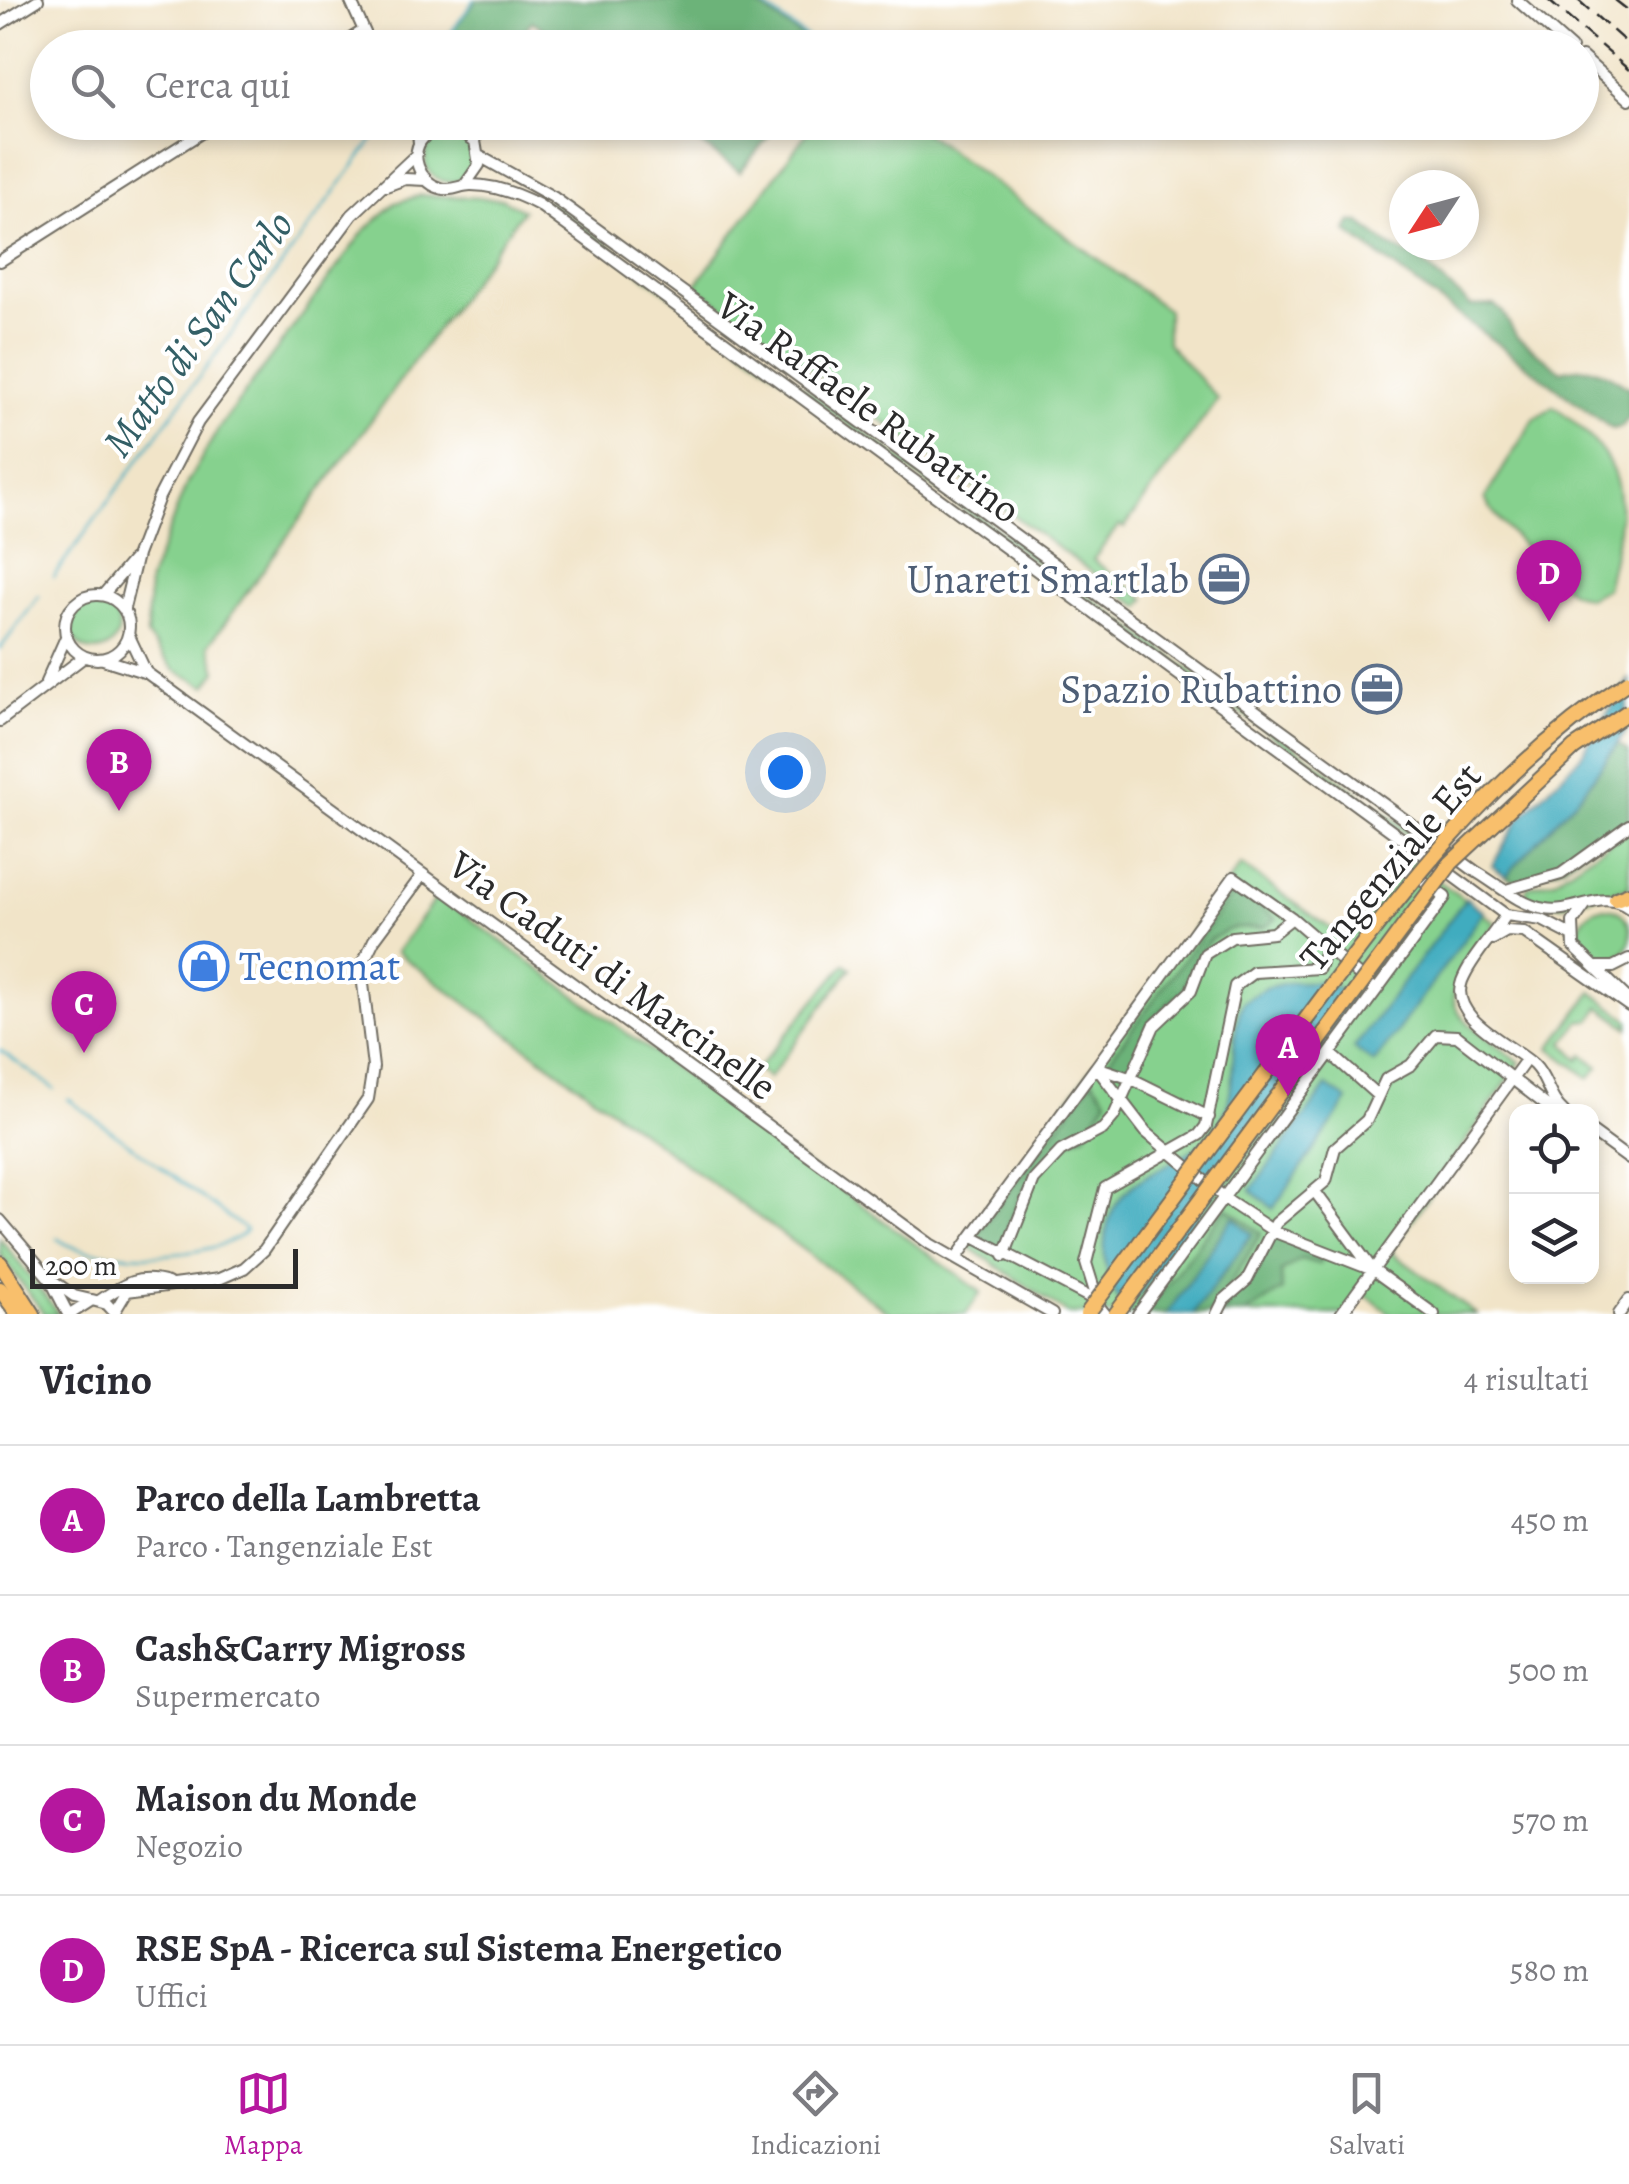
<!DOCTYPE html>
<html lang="it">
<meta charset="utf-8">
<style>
:root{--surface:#fff;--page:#f2f2f3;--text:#2b2b33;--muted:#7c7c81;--line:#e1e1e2;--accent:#b5179e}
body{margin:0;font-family:Alegreya,serif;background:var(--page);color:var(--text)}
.controls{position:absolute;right:30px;bottom:30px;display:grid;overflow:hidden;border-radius:20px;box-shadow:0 5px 15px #0003}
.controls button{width:90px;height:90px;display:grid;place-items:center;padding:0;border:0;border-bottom:2px solid var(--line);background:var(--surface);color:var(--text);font:50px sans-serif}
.compass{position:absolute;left:1389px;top:170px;width:90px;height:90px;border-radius:50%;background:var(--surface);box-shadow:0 5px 15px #0003;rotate:234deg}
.scale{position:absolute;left:30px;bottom:25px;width:268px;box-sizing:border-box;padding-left:10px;border:5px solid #2b2b2b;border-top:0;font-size:28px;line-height:35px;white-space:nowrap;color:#2b2b2b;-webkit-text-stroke:8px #fff;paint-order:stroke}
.you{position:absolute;left:785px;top:772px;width:35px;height:35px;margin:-25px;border:8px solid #fff;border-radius:50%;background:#1a73e8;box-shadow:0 0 0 15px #1a73e833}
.badge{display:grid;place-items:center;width:65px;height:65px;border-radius:50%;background:var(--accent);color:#fff;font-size:32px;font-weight:700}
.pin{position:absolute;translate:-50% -82px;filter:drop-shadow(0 2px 5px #0008)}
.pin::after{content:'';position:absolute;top:52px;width:35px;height:30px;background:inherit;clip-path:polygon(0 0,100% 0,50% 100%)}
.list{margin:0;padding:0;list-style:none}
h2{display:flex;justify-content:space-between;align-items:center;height:130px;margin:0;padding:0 40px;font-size:42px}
h2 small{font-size:32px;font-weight:400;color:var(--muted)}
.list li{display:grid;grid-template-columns:65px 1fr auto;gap:30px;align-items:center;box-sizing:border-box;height:150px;padding:0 40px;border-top:2px solid var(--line)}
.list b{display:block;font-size:38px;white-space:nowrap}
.list p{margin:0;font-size:32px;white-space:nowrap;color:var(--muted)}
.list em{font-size:32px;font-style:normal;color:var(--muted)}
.icon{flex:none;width:55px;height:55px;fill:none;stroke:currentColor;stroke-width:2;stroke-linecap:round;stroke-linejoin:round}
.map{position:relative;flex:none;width:1629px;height:1314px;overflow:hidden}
.search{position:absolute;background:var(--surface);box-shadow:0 5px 15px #0003;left:30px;right:30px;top:30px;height:110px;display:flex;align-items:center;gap:25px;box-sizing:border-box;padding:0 35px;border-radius:55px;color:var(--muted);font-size:38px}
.sheet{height:730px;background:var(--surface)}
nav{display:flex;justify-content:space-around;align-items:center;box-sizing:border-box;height:140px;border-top:2px solid var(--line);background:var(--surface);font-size:28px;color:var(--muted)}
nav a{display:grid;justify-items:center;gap:5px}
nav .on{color:var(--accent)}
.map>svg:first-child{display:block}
.green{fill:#86d18e;stroke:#587e5c;stroke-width:2.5}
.forest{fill:#6cb379;stroke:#4c6f52;stroke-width:2.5}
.water{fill:#40acbf;stroke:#366c75;stroke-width:2.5}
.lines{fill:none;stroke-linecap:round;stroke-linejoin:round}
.stream{stroke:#40acbf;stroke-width:2.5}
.minor-casing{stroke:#706c62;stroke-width:14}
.highway-casing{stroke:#706c62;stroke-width:18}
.minor{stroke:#fff;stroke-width:10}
.highway{stroke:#f8bf6c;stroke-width:14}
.rail{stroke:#2b2b2b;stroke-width:2.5;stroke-dasharray:15 8;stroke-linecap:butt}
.highway-bridge-casing{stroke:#706c62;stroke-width:18;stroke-linecap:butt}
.highway-bridge{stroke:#f8bf6c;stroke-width:14}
.labels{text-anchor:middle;stroke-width:8;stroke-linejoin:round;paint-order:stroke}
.street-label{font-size:40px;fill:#2b2b2b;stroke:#fff}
.service-label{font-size:40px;fill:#4e5e75;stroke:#fff;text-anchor:end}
.shop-label{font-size:40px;fill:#366cbe;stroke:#fff;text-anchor:start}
.water-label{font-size:42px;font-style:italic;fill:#335f66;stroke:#fff}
</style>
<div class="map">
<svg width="1629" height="1314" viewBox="0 0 1629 1314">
<rect width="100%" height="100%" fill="#fff"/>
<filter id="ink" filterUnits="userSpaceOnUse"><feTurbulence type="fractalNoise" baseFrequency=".01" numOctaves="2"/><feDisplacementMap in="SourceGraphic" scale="20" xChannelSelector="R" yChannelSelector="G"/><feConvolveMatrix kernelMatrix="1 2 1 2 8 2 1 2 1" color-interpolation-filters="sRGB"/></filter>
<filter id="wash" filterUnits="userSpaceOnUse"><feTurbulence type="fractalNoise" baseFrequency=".0048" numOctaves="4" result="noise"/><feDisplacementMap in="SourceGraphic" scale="40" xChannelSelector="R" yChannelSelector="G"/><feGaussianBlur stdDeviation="2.25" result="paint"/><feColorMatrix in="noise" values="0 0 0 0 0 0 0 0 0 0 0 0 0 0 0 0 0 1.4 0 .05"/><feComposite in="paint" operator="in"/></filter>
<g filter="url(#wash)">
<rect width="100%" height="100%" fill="#f1e4c8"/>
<path class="green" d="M 814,123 L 912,123 L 1167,310 L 1167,343 L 1218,399 L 1124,528 L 1119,525 L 1093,560 L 1146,599 L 1140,607 L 695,286 Z
M425 158a24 24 0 1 1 48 0a24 24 0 1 1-48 0Z
M 421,195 L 502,199 L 523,210 L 209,645 L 217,671 L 206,686 L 174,670 L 147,636 L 149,580 L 187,483 L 219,428 L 363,232 L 395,203 Z
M 548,200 L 1410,831 L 1407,835 L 545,203 Z
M 1554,406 C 1629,463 1629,494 1606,589 L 1588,598 C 1580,595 1571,594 1566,588 C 1549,571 1490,516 1485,498 L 1534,419 Z
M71 627a24 24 0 1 1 48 0a24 24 0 1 1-48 0Z
M 1629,829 L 1629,887 L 1562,905 L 1541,903 L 1526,896 L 1527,887 L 1554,880 Z
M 1409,859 L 1496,923 C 1435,1006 1437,1002 1520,1062 L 1391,1252 L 1476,1314 L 1391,1314 L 1361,1292 L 1344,1314 L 1068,1314 L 963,1243 L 1241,865 L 1347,940 Z
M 438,895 L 981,1292 L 966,1314 L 891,1314 L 396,952 Z
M1579 934a26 26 0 1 1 52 0a26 26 0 1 1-52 0Z
M 845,964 L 851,968 L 769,1078 L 757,1069 Z
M 1592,992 L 1629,1020 L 1629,1028 L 1600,1007 L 1591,1020 L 1580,1021 L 1564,1043 L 1579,1059 L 1583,1054 L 1599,1067 L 1589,1078 L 1550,1048 Z
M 0,1238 L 59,1314 L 44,1314 L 0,1254 Z"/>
<path class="forest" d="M 476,0 L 751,0 L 816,47 L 569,47 L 532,21 L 512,47 L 440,47 Z
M 672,123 L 779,123 L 740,172 Z
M 1351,222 L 1361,223 L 1389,246 L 1417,258 L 1471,306 L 1494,305 L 1502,311 L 1517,337 L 1561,371 C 1591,363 1604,370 1629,388 L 1629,416 L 1622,427 L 1612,429 L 1347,232 Z
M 1618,744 L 1629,752 L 1629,819 L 1562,867 L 1516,882 L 1506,876 L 1585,789 Z
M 1236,889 L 1276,919 L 1265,927 L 1230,929 L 1211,939 L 1197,955 L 1183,991 L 1151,1020 L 1130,1072 L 1106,1064 Z
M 1093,1080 L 1107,1099 L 1085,1134 L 1059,1146 L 1037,1168 L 1020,1196 L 1000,1251 L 976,1236 Z
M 1226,1207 L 1261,1233 L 1212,1314 L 1193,1314 L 1251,1234 L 1233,1218 L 1167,1314 L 1145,1314 Z
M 1272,1234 L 1323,1256 L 1319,1264 L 1301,1259 L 1281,1272 L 1282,1290 L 1245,1314 L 1222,1314 Z"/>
<path class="water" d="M 1629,678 L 1625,733 L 1585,789 L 1506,876 L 1492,866 L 1519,819 L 1580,757 Z
M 1466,898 L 1484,912 L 1374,1063 L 1354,1048 Z
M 1291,982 L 1323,982 L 1358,998 L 1125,1314 C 1108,1280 1098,1258 1109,1220 C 1125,1166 1194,1168 1220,1122 C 1240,1088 1227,1039 1243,1002 L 1265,988 Z
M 1327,1086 L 1348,1100 L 1273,1209 L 1251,1190 Z
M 1233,1217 L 1252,1234 L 1193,1314 L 1167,1314 Z"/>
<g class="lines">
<path class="stream" d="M 756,0 L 821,48
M 440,48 L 474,0
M 53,577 L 386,122
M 0,649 L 39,596
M 0,1050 L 54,1089
M 57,1238 C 86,1264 222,1261 246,1230 L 68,1099"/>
</g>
</g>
<g filter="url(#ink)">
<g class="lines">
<g class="minor-casing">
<path id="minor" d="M 350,0 L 372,48
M 1517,0 L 1571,48
M 0,24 L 38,0
M 336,48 L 363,31
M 1582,57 L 1629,99
M 417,122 L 419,143
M 481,157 L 553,197 L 1475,871 C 1497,884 1520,905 1545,909 C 1576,914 1602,888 1629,908
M 465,185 L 479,165 L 475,141 L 453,126 C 442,126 432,129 424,137 C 408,153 419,182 440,188 C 451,192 460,185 471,185 C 495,185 518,194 539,205 L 1506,915 L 1542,920 L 1571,935
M 386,186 L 405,179 L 426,180
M 0,261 L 218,122
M65 627a32 32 0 1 1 64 0a32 32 0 1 1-64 0Z
M 103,595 L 133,560
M 124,608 L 137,555 L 159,497 L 198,422 L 352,215 L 417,154
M 129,636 L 145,670
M 103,659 L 147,673 L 930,1244 L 1052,1314
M 46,682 L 66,637
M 0,721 L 84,657
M 1506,890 L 1561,874 L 1629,825
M 1585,905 L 1573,922 L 1574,947 L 1629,1000
M 1506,915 C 1493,936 1471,958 1462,981 C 1448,1019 1513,1045 1534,1065 C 1548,1079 1548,1098 1564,1112
M 1493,939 L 1507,931 L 1524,932 L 1629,1006
M 1598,967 L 1613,967 L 1629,959
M 1376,990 L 1292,918 L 1234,877 L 1096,1067 L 1146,1132 L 1231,1203 L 1275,1232 L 1373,1270 L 1434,1314
M 1330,1053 L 1377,1095
M 1592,1132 L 1629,1159
M 1316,1193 L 1372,1269
M 0,1220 L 50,1279 L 68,1314
M 972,1236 L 1096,1067 L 1132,1079 L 1209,1117
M 960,1253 L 972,1236 L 1091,1298 L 1095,1292 L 1086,1263 L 1105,1188 L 1199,1135 L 1206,1126 L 1235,986 L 1254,972 L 1319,968 L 1326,947
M 1004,1256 L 1034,1180 L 1061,1151 L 1103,1129 L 1114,1116 L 1154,1026 L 1191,991 L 1205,954 L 1232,937 L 1273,933 L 1292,918
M 53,1281 L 74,1296 L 91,1300
M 1092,1298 L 1105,1314
M 99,1301 C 124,1284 137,1274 168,1283
M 115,1311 L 127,1291 L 219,1279 L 244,1268 L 264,1250 L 368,1099 L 373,1067 L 361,967 L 374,940 L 423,874
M 70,1314 L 92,1300 L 107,1304 L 116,1314
M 1138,1314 L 1445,897 L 1398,863
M 1217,1314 L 1224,1300 L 1247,1280 L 1276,1223 L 1326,1181 L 1335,1148 L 1367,1120 L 1386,1079 L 1411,1065 L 1436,1035 L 1457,1036 L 1555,1112
M 1341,1314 L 1523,1064
M 1619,1314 L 1629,1300"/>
</g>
<g class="highway-casing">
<path id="highway" d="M 1616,899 L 1629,894
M 0,1263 L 33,1314
M 0,1289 L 18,1314"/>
</g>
<use href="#minor" class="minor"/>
<use href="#highway" class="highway"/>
<path class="rail" d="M 1548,0 L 1629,70
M 1578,0 L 1629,45
M 1615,0 L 1629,11"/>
<g class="highway-bridge-casing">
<path id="highway-bridge" d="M 1087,1314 C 1157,1220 1227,1126 1296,1033 C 1395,900 1489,772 1629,681
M 1116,1314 L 1451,863 L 1574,748 L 1629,711"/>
</g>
<use href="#highway-bridge" class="highway-bridge"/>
</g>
</g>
<defs>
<g id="office-ring" transform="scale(2.5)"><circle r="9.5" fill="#fff" stroke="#5c6f8a" stroke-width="1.5"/><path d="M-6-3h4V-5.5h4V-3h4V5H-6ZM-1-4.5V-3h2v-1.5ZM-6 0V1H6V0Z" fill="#5c6f8a"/></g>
<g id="shop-ring" transform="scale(2.5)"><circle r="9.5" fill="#fff" stroke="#3f7fe0" stroke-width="1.5"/><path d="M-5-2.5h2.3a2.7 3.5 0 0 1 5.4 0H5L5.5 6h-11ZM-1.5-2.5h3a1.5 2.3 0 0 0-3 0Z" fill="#3f7fe0"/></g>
</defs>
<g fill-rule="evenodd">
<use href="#office-ring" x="1224" y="579"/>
<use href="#office-ring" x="1377" y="689"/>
<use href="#shop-ring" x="204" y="966"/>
</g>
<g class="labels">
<g class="street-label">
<text transform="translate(869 407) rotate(36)" y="14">Via Raffaele Rubattino</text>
<text transform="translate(1390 866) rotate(-50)" y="14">Tangenziale Est</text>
<text transform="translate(613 975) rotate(36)" y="14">Via Caduti di Marcinelle</text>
</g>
<g class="service-label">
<text x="1189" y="593">Unareti Smartlab</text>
<text x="1342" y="703">Spazio Rubattino</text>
</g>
<g class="shop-label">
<text x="239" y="980">Tecnomat</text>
</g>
<g class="water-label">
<text transform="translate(197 333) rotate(-54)" y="15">Matto di San Carlo</text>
</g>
</g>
</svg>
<div class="controls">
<button><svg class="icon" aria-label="locate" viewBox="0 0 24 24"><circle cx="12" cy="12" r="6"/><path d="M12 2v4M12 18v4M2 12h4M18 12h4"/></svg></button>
<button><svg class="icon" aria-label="layers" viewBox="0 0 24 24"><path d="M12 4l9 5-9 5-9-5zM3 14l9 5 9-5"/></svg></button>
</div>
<svg class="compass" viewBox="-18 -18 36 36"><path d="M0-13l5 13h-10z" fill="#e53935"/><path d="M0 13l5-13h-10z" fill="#7c7c81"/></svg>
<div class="scale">200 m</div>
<div class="you"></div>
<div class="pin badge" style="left:1288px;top:1096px">A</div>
<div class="pin badge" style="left:119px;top:811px">B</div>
<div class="pin badge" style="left:84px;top:1053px">C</div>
<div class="pin badge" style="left:1549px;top:622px">D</div>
<div class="search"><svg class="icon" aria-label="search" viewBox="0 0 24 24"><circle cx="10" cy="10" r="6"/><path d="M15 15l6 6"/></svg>Cerca qui</div>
</div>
<section class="sheet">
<h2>Vicino<small>4 risultati</small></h2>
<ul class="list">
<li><span class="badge">A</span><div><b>Parco della Lambretta</b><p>Parco · Tangenziale Est</p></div><em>450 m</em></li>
<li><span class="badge">B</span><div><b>Cash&amp;Carry Migross</b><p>Supermercato</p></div><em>500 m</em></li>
<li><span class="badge">C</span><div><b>Maison du Monde</b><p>Negozio</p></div><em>570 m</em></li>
<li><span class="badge">D</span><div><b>RSE SpA - Ricerca sul Sistema Energetico</b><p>Uffici</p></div><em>580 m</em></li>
</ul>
</section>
<nav>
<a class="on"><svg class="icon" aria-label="map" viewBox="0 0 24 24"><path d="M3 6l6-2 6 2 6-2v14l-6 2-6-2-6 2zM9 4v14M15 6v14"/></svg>Mappa</a>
<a><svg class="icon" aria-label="directions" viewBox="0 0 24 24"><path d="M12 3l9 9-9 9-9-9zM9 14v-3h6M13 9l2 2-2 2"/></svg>Indicazioni</a>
<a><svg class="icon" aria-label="saved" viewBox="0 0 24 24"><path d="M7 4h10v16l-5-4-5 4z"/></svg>Salvati</a>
</nav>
